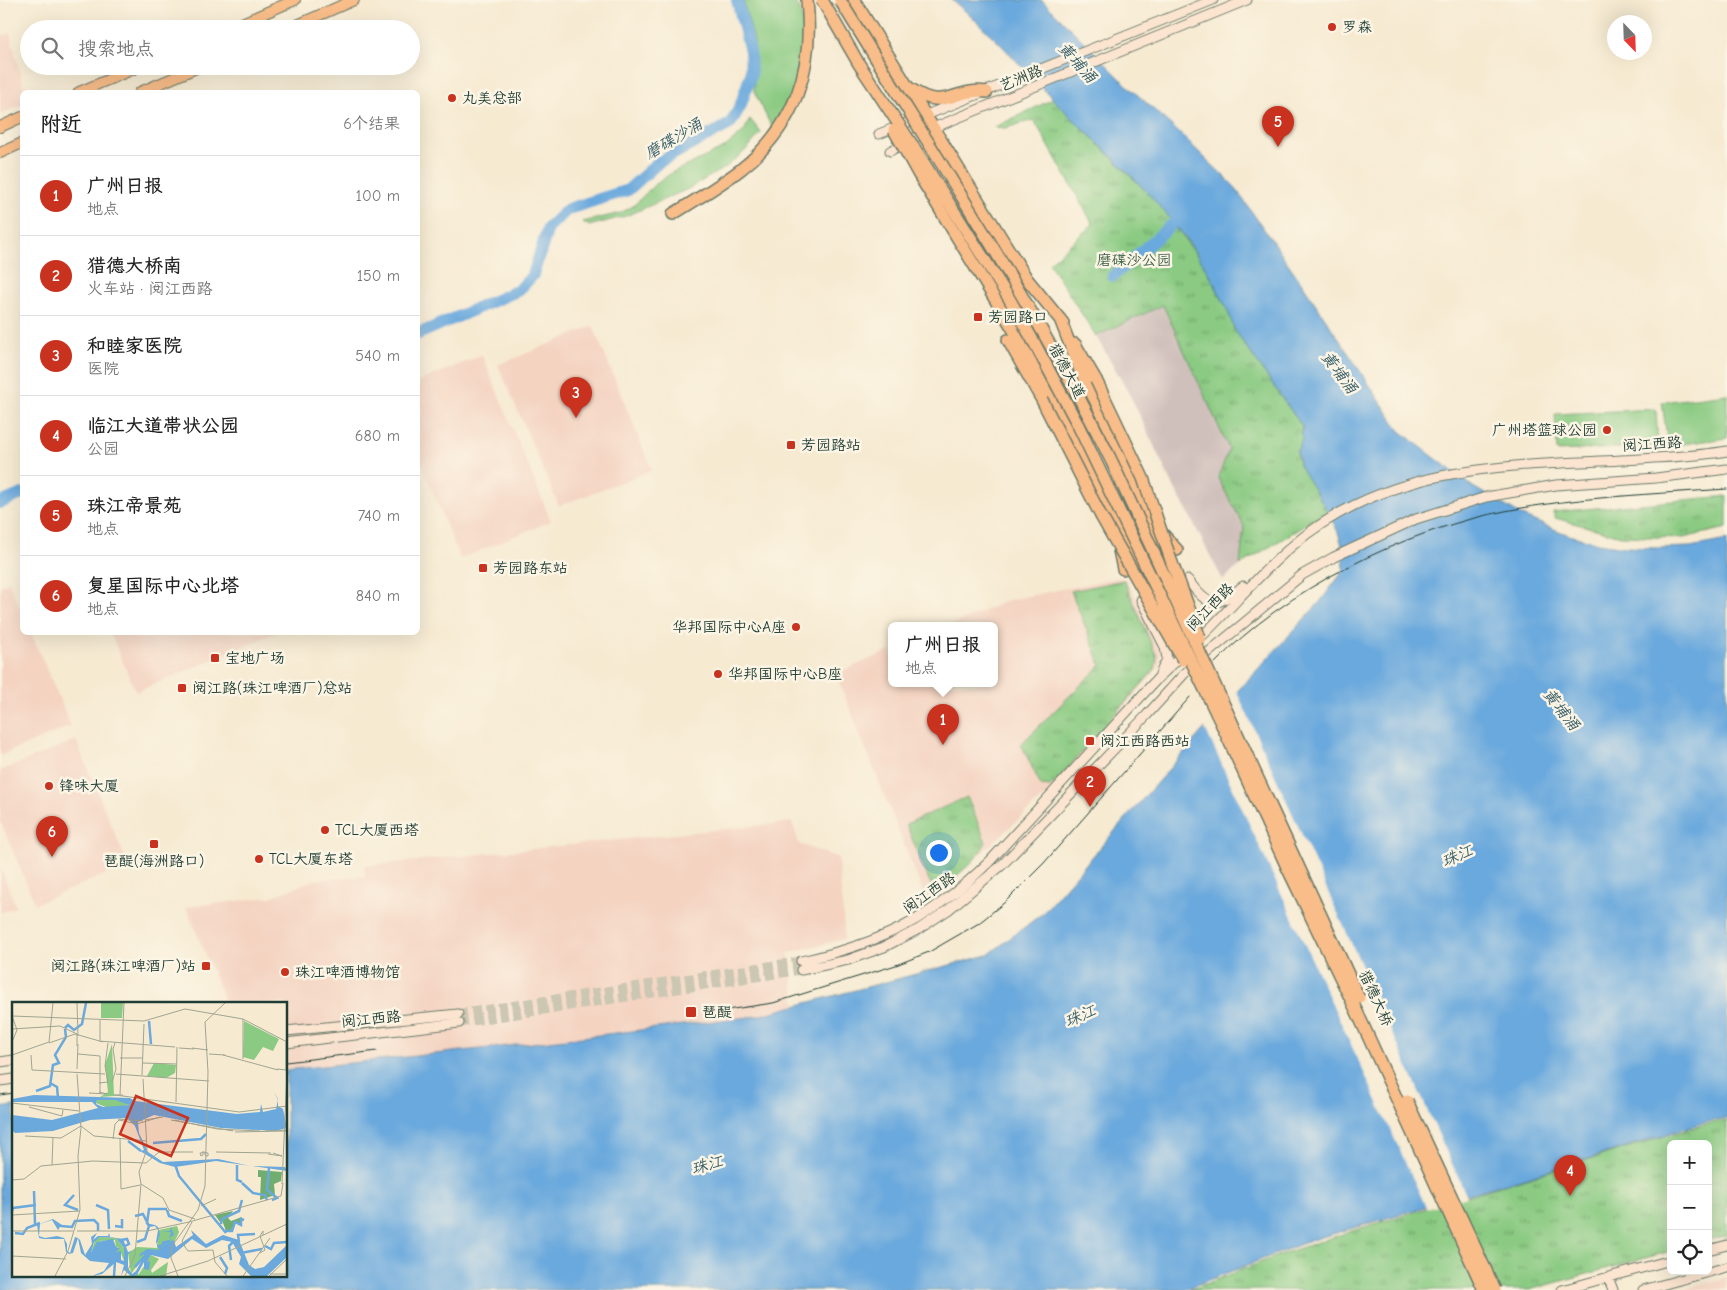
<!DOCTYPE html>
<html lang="zh">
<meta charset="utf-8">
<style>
:root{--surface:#fff;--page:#f2f2f2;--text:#222;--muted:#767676;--line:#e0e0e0;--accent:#c8321e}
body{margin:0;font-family:"Comic Neue","LXGW WenKai TC",sans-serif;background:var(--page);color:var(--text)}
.controls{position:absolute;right:15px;bottom:15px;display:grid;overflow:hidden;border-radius:8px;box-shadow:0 5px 20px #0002}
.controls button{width:45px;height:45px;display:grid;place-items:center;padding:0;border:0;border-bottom:1px solid var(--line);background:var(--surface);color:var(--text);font:25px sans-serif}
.compass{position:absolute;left:1607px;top:15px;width:45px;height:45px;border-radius:50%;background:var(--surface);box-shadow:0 5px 20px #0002;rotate:157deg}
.you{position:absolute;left:938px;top:852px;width:18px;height:18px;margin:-12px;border:4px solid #fff;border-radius:50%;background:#1a73e8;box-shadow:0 0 0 8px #1a73e833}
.badge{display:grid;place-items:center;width:32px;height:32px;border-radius:50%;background:var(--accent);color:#fff;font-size:16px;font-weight:700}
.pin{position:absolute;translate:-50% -41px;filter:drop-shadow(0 1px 2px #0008)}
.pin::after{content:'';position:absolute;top:26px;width:18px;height:15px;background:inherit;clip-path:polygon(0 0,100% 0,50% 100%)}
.popup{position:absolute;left:888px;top:622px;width:110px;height:65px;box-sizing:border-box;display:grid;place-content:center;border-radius:8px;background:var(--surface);filter:drop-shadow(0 1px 4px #0005);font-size:16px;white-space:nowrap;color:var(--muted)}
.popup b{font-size:19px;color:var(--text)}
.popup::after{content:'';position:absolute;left:50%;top:100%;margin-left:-10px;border:10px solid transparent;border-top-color:var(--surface)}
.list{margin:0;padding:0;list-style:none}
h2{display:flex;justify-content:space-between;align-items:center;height:65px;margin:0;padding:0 20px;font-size:21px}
h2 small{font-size:16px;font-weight:400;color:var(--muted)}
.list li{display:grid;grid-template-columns:32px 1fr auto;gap:15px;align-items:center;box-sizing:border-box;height:80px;padding:0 20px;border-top:1px solid var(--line)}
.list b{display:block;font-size:19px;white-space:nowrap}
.list p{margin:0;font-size:16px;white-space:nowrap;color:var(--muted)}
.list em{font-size:16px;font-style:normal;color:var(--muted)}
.icon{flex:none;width:28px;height:28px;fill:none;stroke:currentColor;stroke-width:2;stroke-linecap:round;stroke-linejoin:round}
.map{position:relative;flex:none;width:1727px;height:1290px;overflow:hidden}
.search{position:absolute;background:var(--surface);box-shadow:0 5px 20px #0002;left:20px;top:20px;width:400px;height:55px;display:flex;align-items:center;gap:12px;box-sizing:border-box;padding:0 18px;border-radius:28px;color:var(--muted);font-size:19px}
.panel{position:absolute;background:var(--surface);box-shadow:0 5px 20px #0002;left:20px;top:90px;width:400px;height:545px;border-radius:8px}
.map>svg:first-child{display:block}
.built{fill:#f4d3c1}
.industrial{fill:#d0c0bc}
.grass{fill:#8aca82;stroke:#54845b}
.park{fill:url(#park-tufts);stroke:#54845b}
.water{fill:#6ba9dd;stroke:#457388}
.pier{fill:#f6ead1}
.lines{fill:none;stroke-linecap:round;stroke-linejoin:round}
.river{stroke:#6ba9dd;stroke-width:12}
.secondary-tunnel{stroke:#cbc7b2;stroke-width:9;stroke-dasharray:9 4.5;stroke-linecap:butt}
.secondary-casing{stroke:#6a7a6b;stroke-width:11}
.primary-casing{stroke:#6a7a6b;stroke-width:12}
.trunk-casing{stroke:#6a7a6b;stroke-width:14}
.secondary{stroke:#fce5d0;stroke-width:9}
.primary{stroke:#f8bd89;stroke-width:10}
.trunk{stroke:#f8bd89;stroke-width:11}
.tram{stroke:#1f3d34;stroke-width:1}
.trunk-bridge-casing{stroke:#6a7a6b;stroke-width:14;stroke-linecap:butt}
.trunk-bridge{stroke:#f8bd89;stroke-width:11}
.poi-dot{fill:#c8321e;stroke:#fcf5e5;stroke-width:2}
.labels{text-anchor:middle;stroke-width:5;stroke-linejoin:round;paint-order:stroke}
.poi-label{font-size:15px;fill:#1f3d34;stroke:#fcf5e5;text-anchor:start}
.street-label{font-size:15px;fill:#1f3d34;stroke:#fcf5e5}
.park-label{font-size:15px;fill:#3a6048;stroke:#fcf5e5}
.water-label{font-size:16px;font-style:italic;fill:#365d67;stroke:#fcf5e5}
.inset-river{fill:none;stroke:#6ba9dd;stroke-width:2.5}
.inset-road{fill:none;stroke:#a0a592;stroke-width:1}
.view{fill:#c8321e;fill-opacity:0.15;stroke:#c8321e;stroke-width:2.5}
.inset-edge{fill:none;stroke:#1f3d34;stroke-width:2.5}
</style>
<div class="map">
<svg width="1727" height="1290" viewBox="0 0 1727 1290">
<defs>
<pattern id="park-tufts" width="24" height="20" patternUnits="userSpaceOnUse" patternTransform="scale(1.25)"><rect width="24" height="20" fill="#8aca82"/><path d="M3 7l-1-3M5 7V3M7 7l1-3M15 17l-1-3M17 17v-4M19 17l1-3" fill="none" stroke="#70a56b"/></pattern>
</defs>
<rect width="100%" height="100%" fill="#fcf5e5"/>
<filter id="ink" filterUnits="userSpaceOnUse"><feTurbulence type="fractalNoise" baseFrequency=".02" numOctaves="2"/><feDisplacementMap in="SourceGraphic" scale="10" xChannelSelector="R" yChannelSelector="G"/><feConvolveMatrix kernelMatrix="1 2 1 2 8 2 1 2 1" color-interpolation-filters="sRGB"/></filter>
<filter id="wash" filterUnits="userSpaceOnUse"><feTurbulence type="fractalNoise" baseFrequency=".0096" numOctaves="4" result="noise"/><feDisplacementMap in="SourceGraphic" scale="20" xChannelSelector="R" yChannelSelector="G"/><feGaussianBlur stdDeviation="1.12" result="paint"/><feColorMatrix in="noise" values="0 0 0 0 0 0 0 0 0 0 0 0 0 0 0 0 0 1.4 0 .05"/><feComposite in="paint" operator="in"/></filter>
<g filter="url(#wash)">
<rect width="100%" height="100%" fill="#f6ead1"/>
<path class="built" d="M 10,33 L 25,92 L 22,92 L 22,105 L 0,114 L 0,36 Z
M 593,326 L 652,470 L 559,506 L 498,365 Z
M 482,355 L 551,521 L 460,559 L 418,456 L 418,382 Z
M 1116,578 L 1125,578 L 1132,590 L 1161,652 L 1159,667 L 1049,792 L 945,886 L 926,900 L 836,674 L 892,650 L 892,684 L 994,684 L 994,626 L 949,626 L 1009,600 Z
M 9,582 L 22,613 L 22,632 L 31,633 L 71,726 L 0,756 L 0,586 Z
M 277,632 L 136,692 L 110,633 L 110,632 Z
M 76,740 L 128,865 L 35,904 L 0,820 L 0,771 Z
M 792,822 L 799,844 L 838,858 L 845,939 L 788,953 L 796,1005 L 757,1016 L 499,1047 L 286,1070 L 286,1004 L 226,1004 L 186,907 L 271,897 L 314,880 L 365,876 L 364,866 Z
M 0,867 L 16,907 L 0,913 Z
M 1727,1277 L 1727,1290 L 1683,1290 Z"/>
<path class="industrial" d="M 1163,305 L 1229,449 L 1218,478 L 1244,526 L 1240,565 L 1223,580 L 1165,469 L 1130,395 L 1096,336 Z"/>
<path class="grass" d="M 743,0 L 794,0 L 800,9 L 805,34 L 800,75 L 785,118 L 773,130 L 754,91 L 754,40 Z
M 750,119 L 761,133 L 745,151 L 726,167 L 688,189 L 626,216 L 589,226 L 583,222 L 621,213 L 633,206 L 653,186 L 673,172 L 724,148 L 744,131 Z
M 1727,394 L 1727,438 L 1668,446 L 1662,402 Z
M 1656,409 L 1658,446 L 1557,451 L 1555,414 Z"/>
<path class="park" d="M 1053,99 L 1159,204 L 1206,268 L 1231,316 L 1234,329 L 1302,426 L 1302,440 L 1297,451 L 1299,465 L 1328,511 L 1240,565 L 1244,526 L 1218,478 L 1229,449 L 1163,305 L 1096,336 L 1049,263 L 1093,224 L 1034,120 L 1005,128 L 995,127 Z
M 1727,496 L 1727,528 L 1683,538 L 1621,536 L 1555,518 L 1553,512 Z
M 1124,580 L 1157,657 L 1155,669 L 1051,787 L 1041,786 L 1021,744 L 1101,665 L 1071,591 Z
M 967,797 L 986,842 C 975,864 954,878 934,892 L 906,824 Z
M 1727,1120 L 1727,1235 L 1708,1240 L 1708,1144 L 1671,1144 L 1671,1251 L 1529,1290 L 1190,1290 L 1285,1253 L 1348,1232 L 1699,1126 Z"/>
<path class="water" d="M 952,0 L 1041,0 L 1044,2 L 1129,87 L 1175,129 L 1233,185 L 1301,282 L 1400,431 L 1473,487 L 1524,517 L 1569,535 L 1598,543 L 1625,547 L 1657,548 L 1690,547 L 1727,540 L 1727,1118 L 1699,1124 L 1578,1162 L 1312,1240 L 1183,1290 L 0,1290 L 0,1108 L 14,1106 L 14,1276 L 286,1276 L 286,1070 L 499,1047 L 757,1016 L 988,955 L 1043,913 L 1233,696 L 1320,602 L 1344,570 L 1343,549 L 1338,532 L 1328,512 L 1299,465 L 1297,451 L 1302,440 L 1302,426 L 1234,329 C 1230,314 1223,301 1216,287 C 1178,212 1111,158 1052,98 C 1020,65 989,30 952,0 Z"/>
<path class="pier" d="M 1236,690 L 1467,1197 L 1427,1209 L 1204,726 Z"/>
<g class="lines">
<path class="river" d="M 1113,276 L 1185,213
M 418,334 L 519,290 L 533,275 L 548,228 L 568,209 L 628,190 L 659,162 L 730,124 L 740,107 L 751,74 L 750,51 L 737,0
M 0,503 L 22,494"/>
</g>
</g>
<g filter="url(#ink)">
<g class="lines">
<path class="secondary-tunnel" d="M 458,1014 L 801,961
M 459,1023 L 801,970"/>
<g class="secondary-casing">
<path id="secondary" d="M 879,134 L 1213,0
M 890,151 L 933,128 L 1247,0
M 1188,580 C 1209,609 1216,608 1243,586
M 1141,600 L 1165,647 L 1167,659 L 1160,674
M 1196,642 C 1234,606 1265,566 1307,534 C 1407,460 1523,466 1641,459 C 1669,457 1699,456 1727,451
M 801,961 C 882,943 930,920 990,861 L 1158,678 L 1185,653
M 801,970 L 848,960 L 884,947 L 919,929 L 948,910 L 1002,865 L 1146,716 L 1184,674 L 1204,656 L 1302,575 L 1334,557 L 1416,519 L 1486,497 L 1556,485 L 1656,478 L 1727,469
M 286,1031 L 458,1014
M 286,1043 L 459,1023
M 0,1062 L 14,1060
M 0,1081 L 14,1079
M 1708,1250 L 1727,1245
M 1608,1277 L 1613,1290
M 1562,1290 L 1671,1260
M 1643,1290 L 1727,1267"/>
</g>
<g class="primary-casing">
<path id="primary" d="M 228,29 L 295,0
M 288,29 L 354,0
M 79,92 L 141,66
M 140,92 L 201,66
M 0,127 L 22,117
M 0,153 L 22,143"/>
</g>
<g class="trunk-casing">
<path id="trunk" d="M 854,0 L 1027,279 L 1063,323
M 911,89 C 946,113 953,87 987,92
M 673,214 C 696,200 719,186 740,170 C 796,126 814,69 807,0
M 1012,327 L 1068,432 L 1141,574 L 1147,582 L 1155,583 L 1167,575 L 1168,570 L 1139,495 L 1119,448 L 1079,368 L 1060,319
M 1008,340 L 1042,400
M 1075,344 L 1096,380
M 1161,532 L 1177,550
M 1119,550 L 1123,569"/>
</g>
<use href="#secondary" class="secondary"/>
<use href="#primary" class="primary"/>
<use href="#trunk" class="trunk"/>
<path class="tram" d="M 1214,664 C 1285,589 1403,531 1505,511 C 1577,497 1653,494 1727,489
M 720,1011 L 773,1003 L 896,965 L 929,952 L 979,923 L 1005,902 L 1044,863 L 1190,697
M 286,1062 L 377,1051
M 0,1095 L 14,1093"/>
<g class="trunk-bridge-casing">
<path id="trunk-bridge" d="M 822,0 L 859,64 L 917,152 L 1010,300 L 1035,344 L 1078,425 L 1221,723 L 1287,867 L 1358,1014 L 1484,1290
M 840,0 C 933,153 1033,301 1112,462 L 1359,998
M 894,130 L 919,175 L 1012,327
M 1096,380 L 1143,478 L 1172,563 L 1200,638
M 1042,400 L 1101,516 L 1183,660
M 1407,1101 L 1495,1290"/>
</g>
<use href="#trunk-bridge" class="trunk-bridge"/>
</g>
</g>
<g class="poi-dot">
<circle cx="1332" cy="27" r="5"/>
<circle cx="452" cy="98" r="5"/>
<rect x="973" y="312" width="10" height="10" rx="2.5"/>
<circle cx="1607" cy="430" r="5"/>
<rect x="786" y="440" width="10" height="10" rx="2.5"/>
<rect x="478" y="563" width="10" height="10" rx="2.5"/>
<circle cx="796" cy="627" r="5"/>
<rect x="210" y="653" width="10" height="10" rx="2.5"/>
<circle cx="718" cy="674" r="5"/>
<rect x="177" y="683" width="10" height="10" rx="2.5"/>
<rect x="1085" y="736" width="10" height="10" rx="2.5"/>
<circle cx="49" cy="786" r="5"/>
<circle cx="325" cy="830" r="5"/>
<rect x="149" y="839" width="10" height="10" rx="2.5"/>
<circle cx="259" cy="859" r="5"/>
<rect x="201" y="961" width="10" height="10" rx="2.5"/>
<circle cx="285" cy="972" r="5"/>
<rect x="685" y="1006" width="12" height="12" rx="2.5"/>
</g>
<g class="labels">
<g class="poi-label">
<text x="1342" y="32">罗森</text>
<text x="462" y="103">丸美总部</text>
<text x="988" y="322">芳园路口</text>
<text x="1597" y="435" text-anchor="end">广州塔篮球公园</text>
<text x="801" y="450">芳园路站</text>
<text x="493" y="573">芳园路东站</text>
<text x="786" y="632" text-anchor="end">华邦国际中心A座</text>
<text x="225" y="663">宝地广场</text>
<text x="728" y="679">华邦国际中心B座</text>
<text x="192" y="693">阅江路(珠江啤酒厂)总站</text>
<text x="1100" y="746">阅江西路西站</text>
<text x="59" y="791">锋味大厦</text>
<text x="335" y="835">TCL大厦西塔</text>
<text x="269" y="864">TCL大厦东塔</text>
<text x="154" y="866" text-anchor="middle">琶醍(海洲路口)</text>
<text x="196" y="971" text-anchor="end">阅江路(珠江啤酒厂)站</text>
<text x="295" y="977">珠江啤酒博物馆</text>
<text x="702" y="1017">琶醍</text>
</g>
<g class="street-label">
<text transform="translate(1021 78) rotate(-22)" y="5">艺洲路</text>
<text transform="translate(1067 371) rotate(62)" y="5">猎德大道</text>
<text transform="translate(1652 444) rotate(-4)" y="5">阅江西路</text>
<text transform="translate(1210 607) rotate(-46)" y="5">阅江西路</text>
<text transform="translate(929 893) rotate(-35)" y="5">阅江西路</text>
<text transform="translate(1376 998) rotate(65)" y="5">猎德大桥</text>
<text transform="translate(371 1019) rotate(-6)" y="5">阅江西路</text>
</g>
<g class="park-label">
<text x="1134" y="265">磨碟沙公园</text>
</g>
<g class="water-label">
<text transform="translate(1078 62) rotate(48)" y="6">黄埔涌</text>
<text transform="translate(673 138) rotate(-31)" y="6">磨碟沙涌</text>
<text transform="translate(1340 372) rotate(53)" y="6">黄埔涌</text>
<text transform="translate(1562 709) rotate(52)" y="6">黄埔涌</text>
<text transform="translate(1457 855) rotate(-23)" y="6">珠江</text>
<text transform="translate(1080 1015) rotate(-23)" y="6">珠江</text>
<text transform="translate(707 1164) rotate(-15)" y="6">珠江</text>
</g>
</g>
<g transform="translate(12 1002)">
<rect width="275" height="275" fill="#f6ead1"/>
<path d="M 89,1 L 111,1 L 110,16 L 89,16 Z" fill="#8aca82"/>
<path d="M 246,168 L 270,170 L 269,179 L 262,182 L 263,193 L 248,198 L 249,175 L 246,175 ZM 221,209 L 216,216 L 219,219 L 230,215 L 230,223 L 223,220 L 220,229 L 214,229 L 210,218 L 208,220 L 203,213 Z" fill="#6fae70"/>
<path d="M 232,19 L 267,37 L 261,49 L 251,45 L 242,58 L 231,55 ZM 100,42 L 102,94 L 88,95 L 96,90 L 93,63 ZM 142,61 L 164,63 L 163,71 L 154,76 L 135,74 ZM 97,97 L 116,100 L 118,103 L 96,106 L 84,101 L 85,98 ZM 165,224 L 167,230 L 156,254 L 141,250 L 132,254 L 119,272 L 116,251 L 125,245 L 145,246 L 147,228 ZM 88,235 L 104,236 L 112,246 L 112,259 L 109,251 L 104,250 L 107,245 L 104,245 L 103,238 L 88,239 L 79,251 L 83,238 ZM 139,253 L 147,257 L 139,268 L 140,271 L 156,260 L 154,274 L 114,274 L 127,272 Z" fill="#8aca82"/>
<path d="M 262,90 L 266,97 L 266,104 L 271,107 L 275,126 L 263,129 L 209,126 L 142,113 L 126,120 L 127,131 L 136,150 L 151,160 L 206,157 L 238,164 L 273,165 L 275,169 L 204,159 L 163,165 L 148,161 L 128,149 L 132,148 L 123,124 L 115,116 L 78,118 L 41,129 L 3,131 L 0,128 L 0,113 L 40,118 L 86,106 L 80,100 L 0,100 L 0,97 L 22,93 L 118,96 L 123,99 L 225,112 L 248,110 L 249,102 L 251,110 L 264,107 L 266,98 ZM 85,98 L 103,98 L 118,103 L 91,105 L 84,102 ZM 41,217 L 53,225 L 48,225 L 46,228 L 40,218 L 28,222 L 27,234 L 33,236 L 45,234 L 52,236 L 55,242 L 55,249 L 58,251 L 63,235 L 66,236 L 68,238 L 73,253 L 80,242 L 79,235 L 85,231 L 81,238 L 86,234 L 96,234 L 97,231 L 98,235 L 111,237 L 116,250 L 120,249 L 116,252 L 116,266 L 120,272 L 124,269 L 132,254 L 132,252 L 127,255 L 121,271 L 128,252 L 135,247 L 147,248 L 144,240 L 146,228 L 143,224 L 137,225 L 133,221 L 143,223 L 146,225 L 148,232 L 145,242 L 149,245 L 160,239 L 157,236 L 159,230 L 150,230 L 158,229 L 159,225 L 162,233 L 157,236 L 162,239 L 164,245 L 181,233 L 179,228 L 194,242 L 211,233 L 227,238 L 237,263 L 243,267 L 252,265 L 275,243 L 275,255 L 255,274 L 239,274 L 227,262 L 229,255 L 220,240 L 210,238 L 194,246 L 180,237 L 156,257 L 139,253 L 135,260 L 138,259 L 137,268 L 132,267 L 132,260 L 125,273 L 119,274 L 112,268 L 109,274 L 112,263 L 104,260 L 90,272 L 80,274 L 92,269 L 97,261 L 78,259 L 69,251 L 66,236 L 61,251 L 57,252 L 54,250 L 52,237 L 32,237 L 27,236 L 25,223 ZM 88,235 L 104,236 L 112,246 L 112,259 L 109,258 L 109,249 L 104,250 L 108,246 L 104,245 L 101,237 L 85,240 L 79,251 L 82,240 Z" fill="#6ba9dd" fill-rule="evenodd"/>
<path class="inset-river" d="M 137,19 L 139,42M 53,26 L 56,23 L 62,28 L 70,22 L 74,1M 38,81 L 45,85 L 46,96M 24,89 L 38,84 L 41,63 L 47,61 L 43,53 L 54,35 L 53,27M 249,126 L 254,117 L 271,113M 116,139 L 129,149M 141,141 L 189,137 L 194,132M 163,162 L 167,174 L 214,231M 225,163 L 225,178 L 230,180M 257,166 L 255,188 L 265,196 L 260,198M 230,181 L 241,191 L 253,193 L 255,198M 22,189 L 23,222M 62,193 L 53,203 L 66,208M 84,203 L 96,208 L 97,227M 155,208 L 157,214 L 170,219M 0,209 L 1,206 L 24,203M 123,214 L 131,212 L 137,224M 135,221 L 137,207 L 155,207M 209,222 L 210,217 L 227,209 L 230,198M 49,224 L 60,225 L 63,219 L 82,218 L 86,222 L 86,229M 103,224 L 110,225 L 110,217M 213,229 L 220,229 L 223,220 L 229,223 L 229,217 L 232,218M 3,231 L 11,232 L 15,226 L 28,221M 109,238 L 115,237 L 117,242 L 113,244M 125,240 L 133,237 L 137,224M 227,240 L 226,233 L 243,232M 253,244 L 259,247 L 262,241 L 275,240M 146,245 L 158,239 L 150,241M 229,251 L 250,247M 208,255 L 215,266 L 213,272M 219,258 L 217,244 L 222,239M 123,265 L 137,249M 102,274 L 103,259"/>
<path class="inset-road" d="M 65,1 L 66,34M 0,14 L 5,28 L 0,40M 0,14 L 132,19 L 173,7 L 231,17 L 275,40M 0,27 L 48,24 L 65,32 L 65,44M 88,38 L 88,18M 87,39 L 163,45M 37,41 L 63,32 L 91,40M 167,46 L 182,47M 180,46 L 196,48M 66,52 L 88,54 L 88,92M 197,52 L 213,53M 0,53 L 37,40 L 41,1M 19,53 L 20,68M 211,53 L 266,68M 108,56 L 130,56M 231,57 L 231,17M 130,61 L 165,62M 65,67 L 66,42M 265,67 L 274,68 L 274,40M 20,68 L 93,72M 104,72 L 197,79M 130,73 L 132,22M 100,80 L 104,67 L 101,47 L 103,41M 87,81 L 96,80 L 93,64 L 96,41M 77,91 L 95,92 L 87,90M 108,93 L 112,1M 111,93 L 102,93 L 111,94M 111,94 L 227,110 L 275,104M 164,100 L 165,45M 0,101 L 67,109M 17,105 L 50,114 L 51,108M 106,117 L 131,119M 107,118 L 125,122 L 148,115M 133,118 L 151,115M 159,118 L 221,129M 162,118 L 205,127 L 248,129M 253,129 L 275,128M 223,130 L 275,129M 13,134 L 49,136 L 69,124 L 82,134 L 135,139M 108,136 L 109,187 L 128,183M 101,137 L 103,122 L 107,118M 191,149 L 191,153 L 189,154 L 188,151 L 189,151 L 192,150 L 195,151 L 196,151 L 196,154 L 194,154 L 193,153 L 193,150M 204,150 L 259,151M 256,152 L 270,154 L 261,151M 40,163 L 41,135M 0,178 L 12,177 L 29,164 L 81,159 L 134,161 L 147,150 L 181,150M 129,182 L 151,196 L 157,208 L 183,217M 270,182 L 275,71M 189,204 L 204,197M 0,213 L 68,209M 180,220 L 170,239 L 173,245 L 176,249 L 201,248 L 203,260 L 215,274M 0,229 L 61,229M 65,229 L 135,229 L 177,220 L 269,194 L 271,181M 248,251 L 253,248 L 248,234 L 251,229 L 251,233M 0,254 L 54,257M 258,272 L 275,272M 43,274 L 56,249 L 68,208 L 66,154 L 69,126 L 65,72M 113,274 L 123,253 L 129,182 L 127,170 L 135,147 L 131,77M 148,274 L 196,259 L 275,222M 166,274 L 159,256 L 160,244 L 186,208 L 193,184 L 196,70 L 193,20 L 213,1M 231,274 L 258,236M 257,274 L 275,257"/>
<path class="view" d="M 124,94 L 176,116 L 159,154 L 108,132 Z"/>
<rect width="275" height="275" class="inset-edge"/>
</g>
</svg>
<div class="controls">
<button>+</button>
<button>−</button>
<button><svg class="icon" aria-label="locate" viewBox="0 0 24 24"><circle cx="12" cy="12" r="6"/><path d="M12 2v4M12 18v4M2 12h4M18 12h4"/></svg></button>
</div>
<svg class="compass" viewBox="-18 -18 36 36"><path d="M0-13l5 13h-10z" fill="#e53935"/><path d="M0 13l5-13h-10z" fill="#767676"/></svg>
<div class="you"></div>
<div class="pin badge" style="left:943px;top:745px">1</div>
<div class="popup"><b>广州日报</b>地点</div>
<div class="pin badge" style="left:1090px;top:807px">2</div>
<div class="pin badge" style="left:576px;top:418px">3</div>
<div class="pin badge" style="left:1570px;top:1196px">4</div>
<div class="pin badge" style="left:1278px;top:147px">5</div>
<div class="pin badge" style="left:52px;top:857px">6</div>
<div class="search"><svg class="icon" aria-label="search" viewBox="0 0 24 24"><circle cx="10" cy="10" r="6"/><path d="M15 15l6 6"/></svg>搜索地点</div>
<section class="panel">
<h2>附近<small>6个结果</small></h2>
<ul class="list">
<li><span class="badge">1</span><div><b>广州日报</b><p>地点</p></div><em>100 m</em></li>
<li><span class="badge">2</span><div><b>猎德大桥南</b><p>火车站 · 阅江西路</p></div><em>150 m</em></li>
<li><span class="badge">3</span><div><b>和睦家医院</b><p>医院</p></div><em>540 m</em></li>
<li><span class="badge">4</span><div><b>临江大道带状公园</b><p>公园</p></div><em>680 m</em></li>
<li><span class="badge">5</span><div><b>珠江帝景苑</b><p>地点</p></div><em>740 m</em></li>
<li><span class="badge">6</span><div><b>复星国际中心北塔</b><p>地点</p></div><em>840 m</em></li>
</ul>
</section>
</div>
